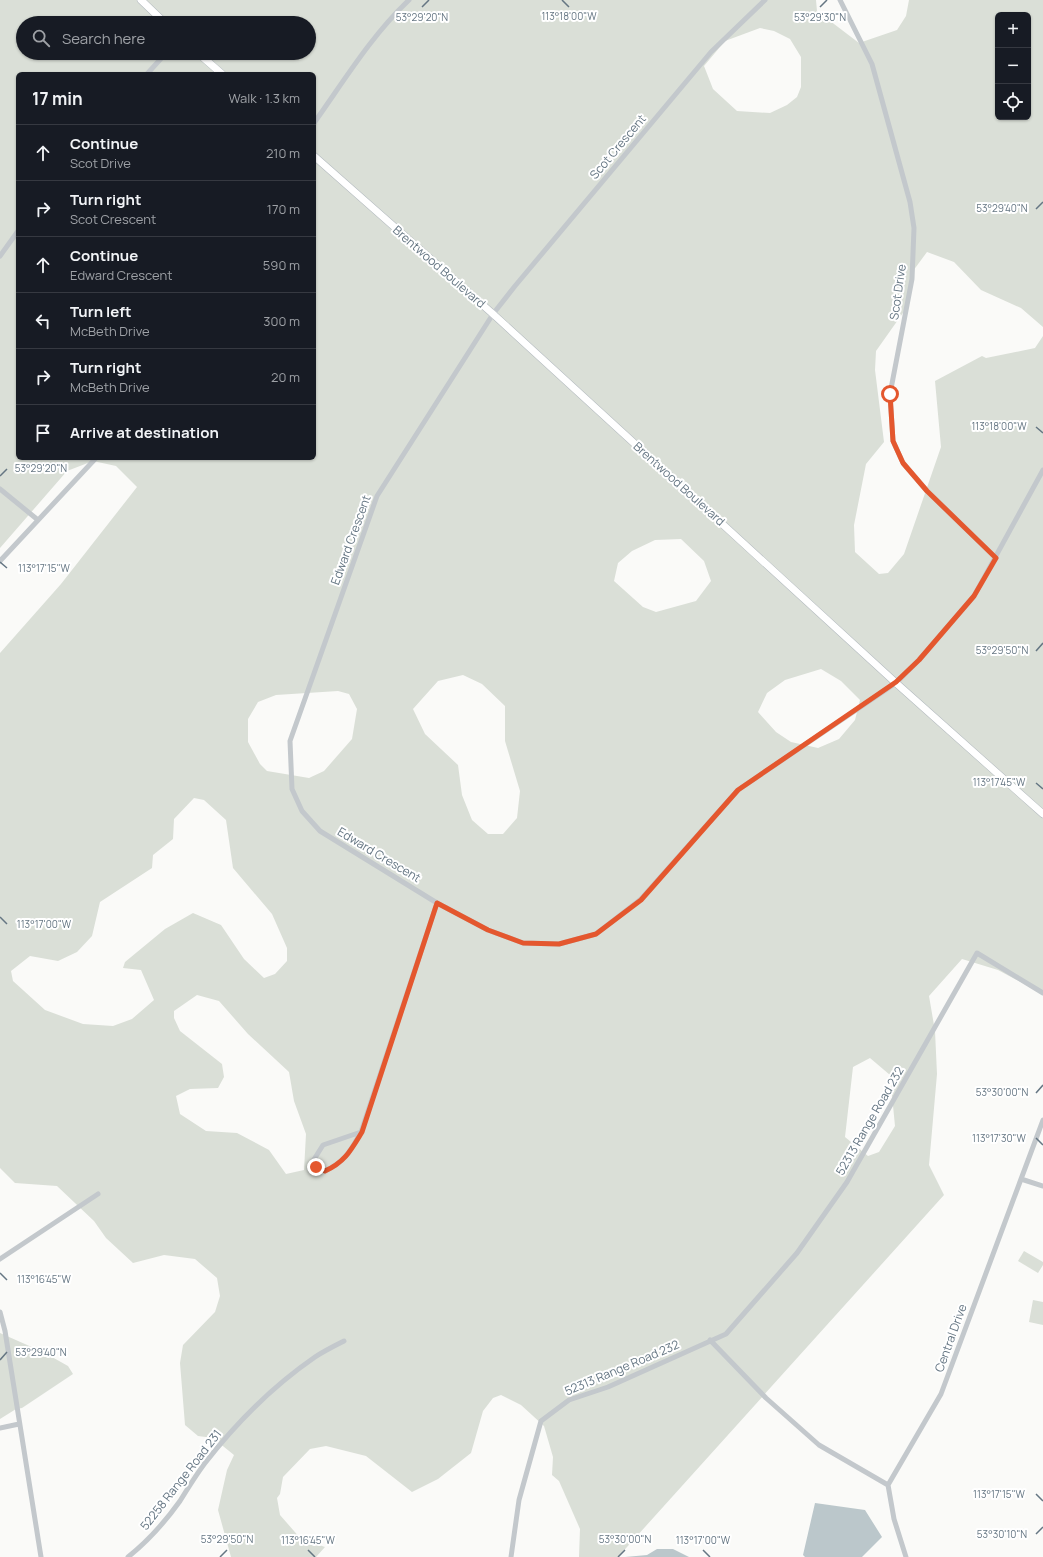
<!DOCTYPE html>
<meta charset="utf-8">
<style>
:root{--surface:#171b24;--page:#242831;--text:#f1f3f6;--muted:#9ea1a6;--line:#363941}
body{margin:0;font-family:Manrope,sans-serif;background:var(--page);color:var(--text)}
.controls{position:absolute;right:12px;top:12px;display:grid;overflow:hidden;border-radius:6px;box-shadow:0 1px 3px #0004}
.controls button{width:36px;height:36px;display:grid;place-items:center;padding:0;border:0;border-bottom:1px solid var(--line);background:var(--surface);color:var(--text);font:20px sans-serif}
.stop{position:absolute;width:12px;height:12px;margin:-9px;border:3px solid #e4572e;border-radius:50%;background:#fff}
.stop.end{background:#e4572e;border-color:#fff;box-shadow:0 1px 4px #0008}
.list{margin:0;padding:0;list-style:none}
h2{display:flex;justify-content:space-between;align-items:center;height:52px;margin:0;padding:0 16px;font-size:17px}
h2 small{font-size:13px;font-weight:400;color:var(--muted)}
.list li{display:grid;grid-template-columns:26px 1fr auto;gap:12px;align-items:center;box-sizing:border-box;height:56px;padding:0 16px;border-top:1px solid var(--line)}
.list b{display:block;font-size:15px;white-space:nowrap}
.list p{margin:0;font-size:13px;white-space:nowrap;color:var(--muted)}
.list em{font-size:13px;font-style:normal;color:var(--muted)}
.icon{flex:none;width:22px;height:22px;fill:none;stroke:currentColor;stroke-width:2;stroke-linecap:round;stroke-linejoin:round}
.map{position:relative;flex:none;width:1043px;height:1557px;overflow:hidden}
.search{position:absolute;background:var(--surface);box-shadow:0 1px 3px #0004;left:16px;top:16px;width:300px;height:44px;display:flex;align-items:center;gap:10px;box-sizing:border-box;padding:0 14px;border-radius:22px;color:var(--muted);font-size:15px}
.panel{position:absolute;background:var(--surface);box-shadow:0 1px 3px #0004;left:16px;top:72px;width:300px;height:388px;border-radius:6px}
.map>svg:first-child{display:block}
.green{fill:#dadfd7;fill-rule:evenodd}
.water{fill:#bbc7cb}
.lines{fill:none;stroke-linecap:round;stroke-linejoin:round}
.secondary-casing{stroke:#b3babf;stroke-width:8}
.street{stroke:#c3c8cc;stroke-width:5}
.secondary{stroke:#fff;stroke-width:7}
.route{stroke:#e4572e;stroke-width:5}
.ticks{fill:none;stroke:#657683;stroke-width:1.5}
.labels{text-anchor:middle;stroke-width:4;stroke-linejoin:round;paint-order:stroke}
.street-label{font-size:12px;fill:#657683;stroke:#fff}
.ticks-label{font-size:10px;text-anchor:middle;fill:#657683;stroke:#fff;stroke-width:4;stroke-linejoin:round;paint-order:stroke}
</style>
<div class="map">
<svg width="1043" height="1557" viewBox="0 0 1043 1557">
<rect width="100%" height="100%" fill="#fafaf8"/>
<path class="green" d="M 0,0 L 816,0 L 817,11 L 859,43 L 897,30 L 906,16 L 909,0 L 1043,0 L 1043,327 L 1021,308 L 981,290 L 954,262 L 927,252 L 913,271 L 905,310 L 876,351 L 875,370 L 884,442 L 866,464 L 854,525 L 855,552 L 879,574 L 888,573 L 904,554 L 941,447 L 935,381 L 982,356 L 986,358 L 1035,348 L 1043,336 L 1043,994 L 998,970 L 962,959 L 929,996 L 935,1031 L 937,1074 L 929,1165 L 944,1195 L 618,1557 L 579,1557 L 580,1529 L 559,1481 L 552,1475 L 553,1457 L 544,1426 L 521,1405 L 501,1395 L 493,1398 L 483,1411 L 471,1453 L 438,1479 L 412,1492 L 366,1456 L 326,1446 L 310,1449 L 283,1477 L 280,1494 L 277,1498 L 280,1515 L 301,1539 L 325,1547 L 316,1557 L 231,1557 L 218,1510 L 227,1470 L 234,1455 L 213,1438 L 198,1436 L 185,1425 L 180,1363 L 183,1345 L 215,1312 L 220,1296 L 217,1278 L 195,1259 L 164,1255 L 133,1263 L 106,1238 L 94,1221 L 57,1186 L 15,1183 L 0,1168 L 0,653 L 61,584 L 137,487 L 116,466 L 93,461 L 67,471 L 0,548 ZM 998,15 L 1028,15 L 1028,117 L 998,117 ZM 23,23 L 309,23 L 309,53 L 23,53 ZM 760,28 L 774,31 L 790,39 L 801,57 L 801,87 L 797,97 L 787,105 L 770,113 L 737,111 L 713,89 L 704,66 L 725,41 ZM 18,74 L 314,74 L 314,458 L 18,458 ZM 681,539 L 704,561 L 711,581 L 696,601 L 656,612 L 643,607 L 614,581 L 618,563 L 632,551 L 655,540 ZM 821,669 L 841,681 L 860,700 L 855,720 L 839,739 L 818,748 L 791,742 L 776,732 L 758,712 L 767,693 L 785,680 ZM 463,675 L 482,684 L 505,706 L 505,741 L 520,791 L 517,818 L 503,834 L 488,834 L 472,820 L 462,795 L 458,765 L 425,734 L 413,709 L 438,681 ZM 338,691 L 349,694 L 357,709 L 352,739 L 324,771 L 309,778 L 267,771 L 260,764 L 248,742 L 248,719 L 258,702 L 276,695 ZM 194,798 L 204,800 L 226,820 L 233,868 L 272,914 L 287,948 L 287,961 L 275,974 L 264,978 L 244,959 L 221,925 L 193,913 L 165,929 L 125,962 L 123,968 L 141,970 L 154,1000 L 132,1019 L 113,1026 L 83,1024 L 45,1010 L 13,981 L 11,971 L 30,956 L 58,961 L 77,952 L 92,936 L 100,902 L 152,868 L 153,855 L 173,839 L 174,819 ZM 197,995 L 219,1001 L 248,1034 L 289,1072 L 294,1101 L 306,1134 L 304,1170 L 286,1174 L 269,1150 L 237,1133 L 206,1131 L 180,1114 L 176,1096 L 190,1089 L 218,1088 L 224,1077 L 222,1064 L 180,1031 L 174,1018 L 174,1011 ZM 870,1058 L 890,1075 L 895,1126 L 879,1152 L 868,1156 L 845,1137 L 853,1067 Z
M 1024,1251 L 1043,1262 L 1043,1265 L 1038,1273 L 1018,1261 Z
M 1033,1300 L 1043,1302 L 1043,1325 L 1029,1322 Z
M 0,1333 L 43,1352 L 68,1366 L 73,1374 L 22,1408 L 16,1409 L 0,1419 Z"/>
<path class="water" d="M 815,1503 L 865,1510 L 882,1537 L 862,1557 L 805,1557 L 803,1555 Z
M 657,1549 L 673,1549 L 689,1557 L 625,1557 L 647,1555 Z"/>
<g class="lines">
<g class="secondary-casing">
<path id="secondary" d="M 141,0 L 165,23
M 198,53 L 222,74
M 314,156 L 493,314 L 896,683 L 1043,814"/>
</g>
<path class="street" d="M 765,0 L 711,52 L 515,286 L 493,314 L 377,496 L 290,741 L 292,789 L 302,811 L 320,831 L 437,903 L 488,930 L 523,943 L 559,944 L 596,934 L 641,899 L 738,790 L 896,683 L 919,660 L 974,596 L 1043,470
M 840,0 L 872,64 L 910,202 L 914,228 L 912,279 L 890,394 L 893,441 L 903,463 L 927,491 L 996,558
M 147,74 L 166,53
M 314,123 C 344,81 371,36 409,0
M 0,256 L 18,231
M 0,489 L 38,520
M 0,561 L 96,458
M 361,1132 L 323,1145 L 313,1161 L 316,1167 L 325,1171 C 346,1161 350,1151 361,1132 L 437,903
M 1021,1179 L 1043,1186
M 0,1259 L 98,1194
M 0,1312 L 5,1331 L 41,1557
M 710,1340 L 766,1398 L 819,1445 L 888,1485
M 0,1428 L 19,1424
M 128,1557 C 148,1541 165,1522 180,1501 C 188,1488 196,1475 205,1463 C 236,1423 273,1386 315,1357 C 324,1351 334,1346 344,1341
M 511,1557 L 519,1500 L 541,1421 L 569,1400 L 608,1387 L 726,1334 L 797,1253 L 847,1182 L 977,953 L 1043,993
M 906,1557 L 894,1519 L 888,1485 L 941,1394 L 1043,1120"/>
<use href="#secondary" class="secondary"/>
</g>
<g class="lines">
<path class="route" d="M 316,1167 L 325,1171 C 345,1162 351,1150 362,1132 L 437,903 L 488,930 L 523,943 L 559,944 L 596,934 L 641,900 L 738,790 L 896,682 L 919,660 L 974,596 L 996,558 L 927,491 L 903,463 L 893,441 L 890,394"/>
</g>
<path class="ticks" d="M 562,0 L 569,7M 422,7 L 429,0M 820,7 L 827,0M 1036,209 L 1043,202M 1036,427 L 1043,433M 0,476 L 7,469M 0,562 L 7,568M 1036,651 L 1043,643M 1036,783 L 1043,789M 0,917 L 7,924M 1036,1093 L 1043,1085M 1036,1138 L 1043,1145M 0,1273 L 7,1280M 0,1360 L 7,1352M 1036,1494 L 1043,1501M 1036,1534 L 1043,1527M 308,1550 L 315,1557M 703,1550 L 710,1557M 220,1557 L 227,1550M 618,1557 L 625,1550"/>
<g class="labels">
<g class="street-label">
<text transform="translate(618 147) rotate(-50)" y="4">Scot Crescent</text>
<text transform="translate(439 267) rotate(41)" y="4">Brentwood Boulevard</text>
<text transform="translate(898 292) rotate(-82)" y="4">Scot Drive</text>
<text transform="translate(679 484) rotate(42)" y="4">Brentwood Boulevard</text>
<text transform="translate(351 540) rotate(-70)" y="4">Edward Crescent</text>
<text transform="translate(379 855) rotate(31)" y="4">Edward Crescent</text>
<text transform="translate(870 1121) rotate(-60)" y="4">52313 Range Road 232</text>
<text transform="translate(951 1338) rotate(-70)" y="4">Central Drive</text>
<text transform="translate(622 1368) rotate(-23)" y="4">52313 Range Road 232</text>
<text transform="translate(181 1480) rotate(-52)" y="4">52258 Range Road 231</text>
</g>
</g>
<g class="ticks-label">
<text x="569" y="20">113°18'00"W</text>
<text x="422" y="21">53°29'20"N</text>
<text x="820" y="21">53°29'30"N</text>
<text x="1002" y="212">53°29'40"N</text>
<text x="999" y="430">113°18'00"W</text>
<text x="41" y="472">53°29'20"N</text>
<text x="44" y="572">113°17'15"W</text>
<text x="1002" y="654">53°29'50"N</text>
<text x="999" y="786">113°17'45"W</text>
<text x="44" y="928">113°17'00"W</text>
<text x="1002" y="1096">53°30'00"N</text>
<text x="999" y="1142">113°17'30"W</text>
<text x="44" y="1283">113°16'45"W</text>
<text x="41" y="1356">53°29'40"N</text>
<text x="999" y="1498">113°17'15"W</text>
<text x="1002" y="1538">53°30'10"N</text>
<text x="227" y="1543">53°29'50"N</text>
<text x="625" y="1543">53°30'00"N</text>
<text x="308" y="1544">113°16'45"W</text>
<text x="703" y="1544">113°17'00"W</text>
</g>
</svg>
<div class="controls">
<button>+</button>
<button>−</button>
<button><svg class="icon" aria-label="locate" viewBox="0 0 24 24"><circle cx="12" cy="12" r="6"/><path d="M12 2v4M12 18v4M2 12h4M18 12h4"/></svg></button>
</div>
<div class="stop" style="left:890px;top:394px"></div>
<div class="stop end" style="left:316px;top:1167px"></div>
<div class="search"><svg class="icon" aria-label="search" viewBox="0 0 24 24"><circle cx="10" cy="10" r="6"/><path d="M15 15l6 6"/></svg>Search here</div>
<section class="panel">
<h2>17 min<small>Walk · 1.3 km</small></h2>
<ul class="list">
<li><svg class="icon" aria-label="ahead" viewBox="0 0 24 24"><path d="M12 20V5M6 11l6-6 6 6"/></svg><div><b>Continue</b><p>Scot Drive</p></div><em>210 m</em></li>
<li><svg class="icon" aria-label="right" viewBox="0 0 24 24"><path d="M7 20v-9h11M14 6l5 5-5 5"/></svg><div><b>Turn right</b><p>Scot Crescent</p></div><em>170 m</em></li>
<li><svg class="icon" aria-label="ahead" viewBox="0 0 24 24"><path d="M12 20V5M6 11l6-6 6 6"/></svg><div><b>Continue</b><p>Edward Crescent</p></div><em>590 m</em></li>
<li><svg class="icon" aria-label="left" viewBox="0 0 24 24"><path d="M17 20v-9H6M10 6l-5 5 5 5"/></svg><div><b>Turn left</b><p>McBeth Drive</p></div><em>300 m</em></li>
<li><svg class="icon" aria-label="right" viewBox="0 0 24 24"><path d="M7 20v-9h11M14 6l5 5-5 5"/></svg><div><b>Turn right</b><p>McBeth Drive</p></div><em>20 m</em></li>
<li><svg class="icon" aria-label="arrive" viewBox="0 0 24 24"><path d="M6 21V4h12l-3 4 3 4H6"/></svg><div><b>Arrive at destination</b></div></li>
</ul>
</section>
</div>
